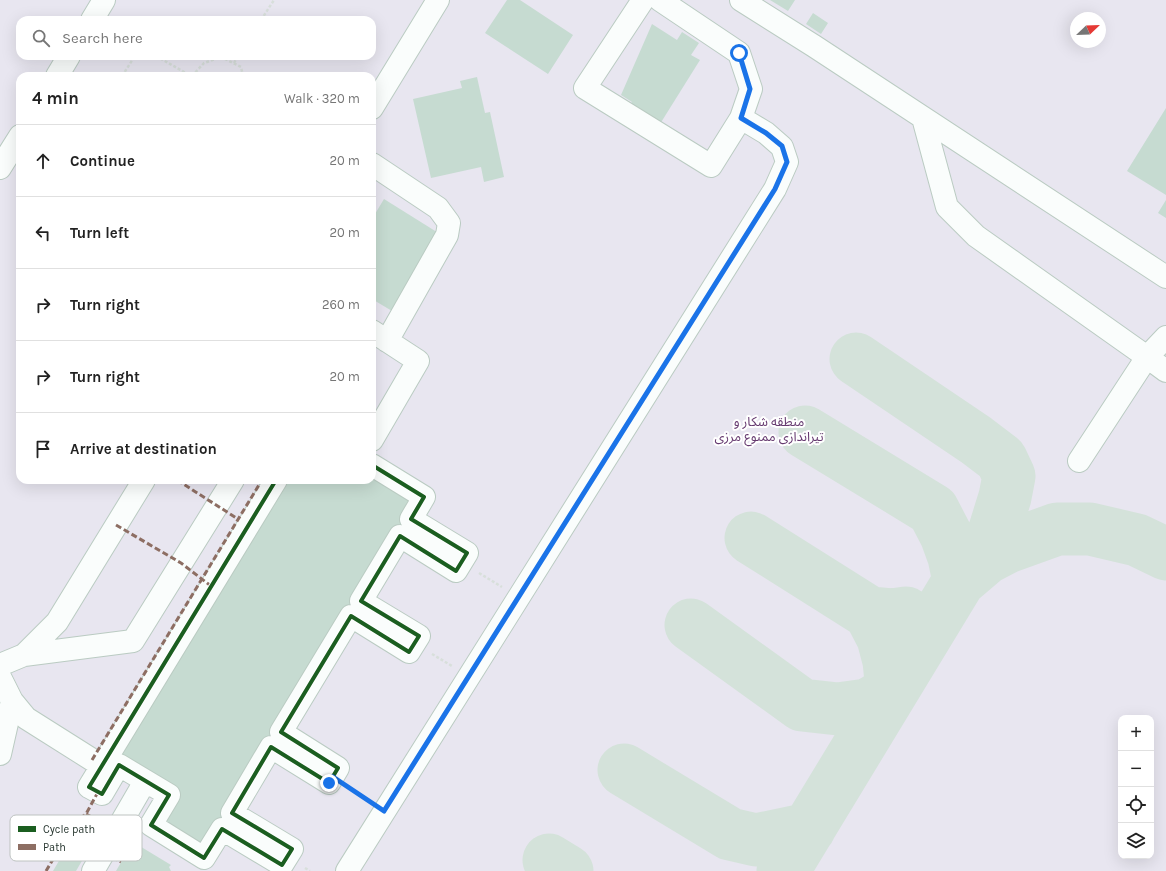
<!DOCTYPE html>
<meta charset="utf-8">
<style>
:root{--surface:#fff;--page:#f6f6f6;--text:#222;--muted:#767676;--line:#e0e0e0}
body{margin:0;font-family:Karla,"Noto Sans Arabic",sans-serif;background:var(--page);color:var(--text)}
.controls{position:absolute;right:12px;bottom:12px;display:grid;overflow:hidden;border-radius:8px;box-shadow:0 4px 16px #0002}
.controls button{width:36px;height:36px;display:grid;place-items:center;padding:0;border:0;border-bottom:1px solid var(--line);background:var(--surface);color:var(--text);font:20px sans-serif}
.compass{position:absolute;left:1070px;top:12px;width:36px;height:36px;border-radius:50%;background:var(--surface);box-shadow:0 4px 16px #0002;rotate:67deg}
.stop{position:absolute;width:12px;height:12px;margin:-9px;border:3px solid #1a73e8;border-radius:50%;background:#fff}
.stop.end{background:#1a73e8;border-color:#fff;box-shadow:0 1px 4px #0008}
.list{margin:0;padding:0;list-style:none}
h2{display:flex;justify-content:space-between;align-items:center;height:52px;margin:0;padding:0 16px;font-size:17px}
h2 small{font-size:13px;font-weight:400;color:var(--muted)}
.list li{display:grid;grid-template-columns:26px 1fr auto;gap:12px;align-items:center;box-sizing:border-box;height:72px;padding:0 16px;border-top:1px solid var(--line)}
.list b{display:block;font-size:15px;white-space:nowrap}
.list em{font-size:13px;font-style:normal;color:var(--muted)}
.icon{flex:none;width:22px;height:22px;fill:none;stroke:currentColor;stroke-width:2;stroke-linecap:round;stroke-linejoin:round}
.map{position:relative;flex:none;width:1166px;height:871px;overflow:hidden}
.search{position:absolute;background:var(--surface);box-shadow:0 4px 16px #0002;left:16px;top:16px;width:360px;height:44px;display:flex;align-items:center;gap:10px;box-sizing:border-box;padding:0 14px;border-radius:12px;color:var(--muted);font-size:15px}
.panel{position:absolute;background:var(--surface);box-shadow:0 4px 16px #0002;left:16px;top:72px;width:360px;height:412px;border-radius:12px}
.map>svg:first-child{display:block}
.green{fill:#e8e6f0;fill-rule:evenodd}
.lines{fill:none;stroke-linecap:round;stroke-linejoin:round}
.taxiway{stroke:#d4e2da;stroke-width:53}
.building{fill:#c6dbd1}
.minor-casing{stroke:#bacbc2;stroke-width:24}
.path{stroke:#d8dfdb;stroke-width:2.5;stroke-dasharray:3 2;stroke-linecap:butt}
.minor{stroke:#fafdfc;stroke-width:22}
.quiet{stroke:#8d6e63;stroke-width:3;stroke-dasharray:6 3;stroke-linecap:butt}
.cycleway-casing{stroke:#fff;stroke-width:6}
.cycleway{stroke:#1b5e20;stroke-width:4}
.route{stroke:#1a73e8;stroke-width:5}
.labels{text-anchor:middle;stroke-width:4;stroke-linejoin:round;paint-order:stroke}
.park-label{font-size:13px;fill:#663a70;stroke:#fff}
.key{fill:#fff;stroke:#bec3c1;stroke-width:1}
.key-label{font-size:11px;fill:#27362f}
</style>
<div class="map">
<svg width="1166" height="871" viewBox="0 0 1166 871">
<rect width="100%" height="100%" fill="#def4e9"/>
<path class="green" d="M 0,0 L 1166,0 L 1166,871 L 0,871 ZM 1076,18 L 1100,18 L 1100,42 L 1076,42 ZM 20,20 L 372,20 L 372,56 L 20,56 ZM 20,76 L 372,76 L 372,480 L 20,480 ZM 1121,718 L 1151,718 L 1151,856 L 1121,856 Z"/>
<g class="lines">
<path class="taxiway" d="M 856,359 L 976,440 L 1001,459 L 1009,476 L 1005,497 L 986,558
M 805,432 L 933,510 L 946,535 L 954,557 L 959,581
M 751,538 L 870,613 L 892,615 L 906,613
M 691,625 L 802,705 L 838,709 L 867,705 L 892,691 L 889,661 L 883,638 L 870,613
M 624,770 L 730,834 L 756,840 L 809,829
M 549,860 L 567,871
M 783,871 L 959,581 L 986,558 L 1007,547 L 1057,529 L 1090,529 L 1137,540 L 1166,554"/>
</g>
<path class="building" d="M 507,0 L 520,0 L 573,35 L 548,74 L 485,33 Z
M 770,0 L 795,0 L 788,11 Z
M 813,13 L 828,23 L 821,34 L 806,24 Z
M 652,24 L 677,40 L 682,32 L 699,43 L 691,55 L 700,60 L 660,124 L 630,105 L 632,102 L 621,95 Z
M 477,77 L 485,113 L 490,112 L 504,177 L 484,182 L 481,167 L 431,178 L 413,99 L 462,88 L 460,81 Z
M 1166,108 L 1166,195 L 1127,171 Z
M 384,199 L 440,234 L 392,311 L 372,299 L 372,219 Z
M 1166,200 L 1166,218 L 1158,213 Z
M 372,465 L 424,497 L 204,858 L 151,825 L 169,795 L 119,765 L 89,787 L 276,480 L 372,480 Z
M 79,827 L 96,837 L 76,871 L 53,871 Z
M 133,842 L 171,865 L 169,867 L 171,871 L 116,871 Z"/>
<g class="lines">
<g class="minor-casing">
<path id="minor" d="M 643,0 L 585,88 L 711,166 L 741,118
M 741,0 L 814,46 L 1166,277
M 92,20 L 104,0
M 57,76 L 69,56
M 372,108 L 438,0
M 923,118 L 947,207 L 976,236 L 1147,357 L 1079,461
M 372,164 L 438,208 L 449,223 L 447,235 L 387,341
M 0,168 L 20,136
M 372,331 L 418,361 L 372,440
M 1166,337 L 1147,357 L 1166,371
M 276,480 L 89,787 L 102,794 L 119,765 L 169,795 L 151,825 L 204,858 L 222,829 L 282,865 L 292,849 L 232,813 L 271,747 L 329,783 L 338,768 L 281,732 L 351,616 L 409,652 L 419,636 L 361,601 L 400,536 L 456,571 L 467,553 L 411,519 L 424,497 L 372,465
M 24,655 L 133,641 L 233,480
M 0,665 L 24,655 L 57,622 L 144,480
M 0,677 L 12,701 L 26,718 L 102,766
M 0,754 L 12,701
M 93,871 L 140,790
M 347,871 L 775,189 L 787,162 L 782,147 L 766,133 L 741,118 L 751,89 L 739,53 L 660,0"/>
</g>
<path class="path" d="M 261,20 L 274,0
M 156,56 L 191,76
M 234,63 L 238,56
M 122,76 L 135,56
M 192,76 L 204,63 L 221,57 L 241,67 L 243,76
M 479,573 L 502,587
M 432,654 L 452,666
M 349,788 L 367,800
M 305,868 L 310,871"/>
<use href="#minor" class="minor"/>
<path class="quiet" d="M 177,480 L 238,519
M 116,525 L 181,563 L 211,586
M 92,760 L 262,480
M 86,814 L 117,831
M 104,853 L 121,862
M 46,871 L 76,821 L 86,814 L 98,792"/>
<g class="cycleway-casing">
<path id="cycleway" d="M 276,480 L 89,787 L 102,794 L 119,765 L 169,795 L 151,825 L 204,858 L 222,829 L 282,865 L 292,849 L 232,813 L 271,747 L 329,783 L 338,768 L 281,732 L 351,616 L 409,652 L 419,636 L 361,601 L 400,536 L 456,571 L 467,553 L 411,519 L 424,497 L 372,465"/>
</g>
<use href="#cycleway" class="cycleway"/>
</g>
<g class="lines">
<path class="route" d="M 329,783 L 333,777 L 384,811 L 775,189 L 787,162 L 782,146 L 766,133 L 741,118 L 750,89 L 739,53"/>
</g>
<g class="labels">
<g class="park-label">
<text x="769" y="426">منطقه شکار و<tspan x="769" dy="15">تیراندازی ممنوع مرزی</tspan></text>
</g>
</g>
<rect x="10" y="815" width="132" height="46" rx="6" class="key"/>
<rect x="18" y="826" width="18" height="6" fill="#1b5e20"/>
<rect x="18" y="844" width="18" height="6" fill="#8d6e63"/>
<g class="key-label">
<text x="43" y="833">Cycle path</text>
<text x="43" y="851">Path</text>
</g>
</svg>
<div class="controls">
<button>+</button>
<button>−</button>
<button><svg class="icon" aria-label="locate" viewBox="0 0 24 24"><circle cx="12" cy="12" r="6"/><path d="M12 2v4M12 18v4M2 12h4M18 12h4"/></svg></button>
<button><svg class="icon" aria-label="layers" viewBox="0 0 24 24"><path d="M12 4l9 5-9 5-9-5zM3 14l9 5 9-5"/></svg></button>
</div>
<svg class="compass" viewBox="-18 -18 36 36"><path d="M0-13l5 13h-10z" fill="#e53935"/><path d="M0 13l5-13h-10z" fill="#767676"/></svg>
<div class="stop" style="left:739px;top:53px"></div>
<div class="stop end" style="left:329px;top:783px"></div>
<div class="search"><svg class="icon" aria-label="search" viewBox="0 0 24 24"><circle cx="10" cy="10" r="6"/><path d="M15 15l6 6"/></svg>Search here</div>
<section class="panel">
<h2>4 min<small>Walk · 320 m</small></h2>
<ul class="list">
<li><svg class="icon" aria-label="ahead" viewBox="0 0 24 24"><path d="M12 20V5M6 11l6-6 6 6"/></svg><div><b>Continue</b></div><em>20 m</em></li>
<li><svg class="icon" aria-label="left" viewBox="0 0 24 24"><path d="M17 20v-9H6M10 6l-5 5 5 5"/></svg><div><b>Turn left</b></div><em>20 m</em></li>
<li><svg class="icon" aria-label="right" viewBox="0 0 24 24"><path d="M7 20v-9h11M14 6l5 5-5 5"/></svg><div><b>Turn right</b></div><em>260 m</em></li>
<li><svg class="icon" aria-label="right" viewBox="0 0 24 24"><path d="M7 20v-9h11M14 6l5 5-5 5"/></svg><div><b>Turn right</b></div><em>20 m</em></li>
<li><svg class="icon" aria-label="arrive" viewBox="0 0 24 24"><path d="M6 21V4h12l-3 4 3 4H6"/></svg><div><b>Arrive at destination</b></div></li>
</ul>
</section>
</div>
